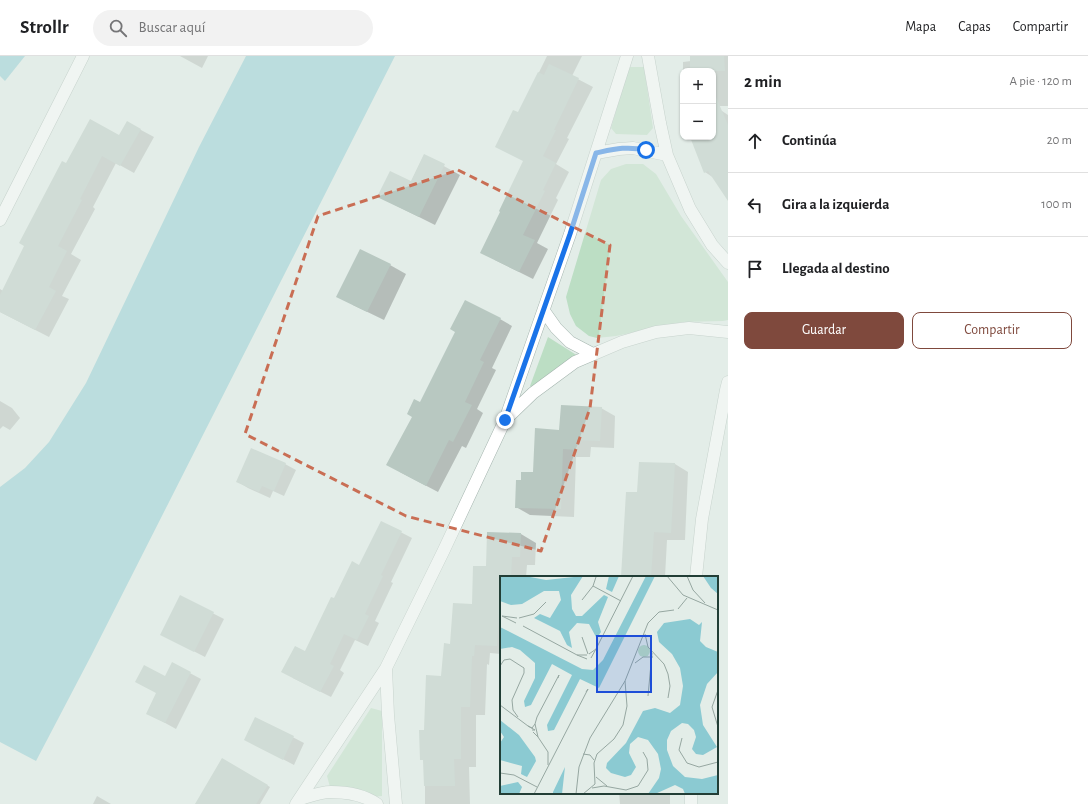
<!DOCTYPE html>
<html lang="es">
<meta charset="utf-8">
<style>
:root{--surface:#fff;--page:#f2f2f2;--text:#202124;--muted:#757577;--line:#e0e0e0;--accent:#7f493d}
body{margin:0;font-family:"Alegreya Sans",sans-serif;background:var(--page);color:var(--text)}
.controls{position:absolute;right:12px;top:12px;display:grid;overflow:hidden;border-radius:8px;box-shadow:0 1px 3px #0004}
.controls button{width:36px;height:36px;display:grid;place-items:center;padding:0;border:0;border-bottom:1px solid var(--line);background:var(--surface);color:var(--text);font:20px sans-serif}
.stop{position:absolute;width:12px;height:12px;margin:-9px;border:3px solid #1a73e8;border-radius:50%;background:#fff}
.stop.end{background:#1a73e8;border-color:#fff;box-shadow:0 1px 4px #0008}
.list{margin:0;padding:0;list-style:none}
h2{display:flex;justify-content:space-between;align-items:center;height:52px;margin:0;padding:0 16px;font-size:17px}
h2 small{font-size:13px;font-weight:400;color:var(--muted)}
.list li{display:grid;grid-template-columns:26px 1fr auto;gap:12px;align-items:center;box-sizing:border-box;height:64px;padding:0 16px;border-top:1px solid var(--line)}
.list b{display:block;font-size:15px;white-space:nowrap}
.list em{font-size:13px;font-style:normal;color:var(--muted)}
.actions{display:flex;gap:8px;padding:12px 16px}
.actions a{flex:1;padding:9px 0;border:1px solid var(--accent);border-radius:8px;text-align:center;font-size:14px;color:var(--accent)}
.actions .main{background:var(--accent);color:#fff}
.icon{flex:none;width:22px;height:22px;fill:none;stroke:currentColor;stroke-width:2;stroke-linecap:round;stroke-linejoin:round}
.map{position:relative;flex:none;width:728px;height:748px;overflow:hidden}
header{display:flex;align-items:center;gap:24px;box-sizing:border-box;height:56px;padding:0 20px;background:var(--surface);border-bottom:1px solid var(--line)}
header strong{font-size:19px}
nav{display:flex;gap:22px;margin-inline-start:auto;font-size:14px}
.search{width:280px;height:36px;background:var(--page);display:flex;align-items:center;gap:10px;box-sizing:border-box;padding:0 14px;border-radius:22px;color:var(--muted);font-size:15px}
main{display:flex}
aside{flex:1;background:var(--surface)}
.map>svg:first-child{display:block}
.green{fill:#bcdec4}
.water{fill:#8bcad2}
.shadow{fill:#0003}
.building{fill:#b8c8c1}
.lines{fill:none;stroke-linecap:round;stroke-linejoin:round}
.street-casing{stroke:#a5b5af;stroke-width:13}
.street{stroke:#fff;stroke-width:12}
.route{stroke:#1a73e8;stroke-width:5}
.marked{fill:none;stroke:#c96e54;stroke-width:3;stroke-dasharray:8 5;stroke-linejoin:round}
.inset-road{fill:none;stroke:#96a7a1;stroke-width:1}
.view{fill:#1d4ed8;fill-opacity:0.15;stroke:#1d4ed8;stroke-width:2}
.inset-edge{fill:none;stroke:#223e36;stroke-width:2}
</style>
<header>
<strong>Strollr</strong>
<div class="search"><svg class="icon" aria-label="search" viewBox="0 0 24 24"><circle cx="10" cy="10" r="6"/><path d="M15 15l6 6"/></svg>Buscar aquí</div>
<nav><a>Mapa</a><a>Capas</a><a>Compartir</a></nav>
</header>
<main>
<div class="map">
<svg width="728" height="748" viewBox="0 0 728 748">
<rect width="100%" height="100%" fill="#e3ede8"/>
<path class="green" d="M 629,11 L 644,11 L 653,72 L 647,79 L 616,78 L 611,72 Z
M 626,108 L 643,108 L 656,118 L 681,160 L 728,226 L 728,264 L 723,265 L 683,266 L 616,280 L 597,282 L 589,280 L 576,270 L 570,258 L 566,241 L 601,124 L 611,113 Z
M 548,281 L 578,300 L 534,334 L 530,330 Z
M 371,652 L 382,655 L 382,740 L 372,741 L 354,732 L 330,731 L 327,720 Z"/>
<path class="water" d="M 0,0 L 25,0 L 5,25 L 0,20 Z
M 246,0 L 395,0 L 91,600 L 36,705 L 0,686 L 0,431 L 25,412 L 49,386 L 86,327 L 199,91 Z"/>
<path class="shadow" d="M 180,0 L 208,0 L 202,12 Z
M 547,0 L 582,0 L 572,20 L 593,31 L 567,82 L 569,83 L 556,108 L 569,116 L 556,142 L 558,144 L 537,187 L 548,193 L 533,223 L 495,204 L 524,105 L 519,57 Z
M 691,0 L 728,0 L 728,50 L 713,50 L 713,15 L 683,15 L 683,6 L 691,5 Z
M 722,55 L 728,59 L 728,143 L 714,122 L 705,116 L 694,81 L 713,81 L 713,59 Z
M 128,67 L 154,81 L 134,117 L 116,107 L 93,151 L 95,153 L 71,198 L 81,204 L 62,240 L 69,243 L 49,281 L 0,256 L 0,233 L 3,235 L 66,108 L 120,81 Z
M 424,99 L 460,119 L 435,169 L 395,149 L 379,140 L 411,126 Z
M 390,209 L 406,218 L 384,264 L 353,249 Z
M 500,263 L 512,270 L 492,312 L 496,314 L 477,353 L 483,357 L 466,392 L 462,390 L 438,436 L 400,416 L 421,348 L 456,276 Z
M 0,345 L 12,352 L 20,362 L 10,374 L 3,370 L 0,373 Z
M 601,352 L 615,360 L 614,392 L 591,391 L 590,401 L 576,401 L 574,461 L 530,459 L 516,451 L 522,425 L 534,417 L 560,375 Z
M 285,408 L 296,414 L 284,440 L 273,435 L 270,442 L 248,432 L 238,426 Z
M 675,408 L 688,416 L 685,484 L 667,484 L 665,521 L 622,521 L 638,437 Z
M 381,466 L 412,482 L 391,526 L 393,527 L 375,565 L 379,567 L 368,590 L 355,584 L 340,614 L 344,617 L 331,641 L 293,622 L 305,596 L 334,544 L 360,510 Z
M 521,478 L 536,487 L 535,509 L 527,509 L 526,521 L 501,521 L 501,598 L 490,597 L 489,609 L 487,608 L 485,659 L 476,659 L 476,711 L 469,711 L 470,748 L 425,748 L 425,705 L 421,703 L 425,674 L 451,589 L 473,549 L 487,511 Z
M 181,541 L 224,563 L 205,601 L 172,584 Z
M 173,608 L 201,623 L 176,673 L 158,663 L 166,621 Z
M 256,662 L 304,687 L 294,709 L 256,689 Z
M 222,703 L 270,731 L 260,748 L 196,748 Z
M 619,737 L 670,737 L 670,748 L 620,748 Z
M 97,740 L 111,748 L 93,748 Z"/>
<path class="building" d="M 690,0 L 724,0 L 725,15 L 690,15 Z
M 549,8 L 579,22 L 554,74 L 556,74 L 543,100 L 556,107 L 543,134 L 545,135 L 523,179 L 535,184 L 519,216 L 480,197 L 500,156 L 499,155 L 523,105 L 495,91 L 513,54 L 518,56 L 538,16 L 544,19 Z
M 713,34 L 728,69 L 728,145 L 708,115 L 704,117 L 690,81 L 713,81 Z
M 90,63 L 119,79 L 127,65 L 141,73 L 120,110 L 102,100 L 80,143 L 82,144 L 58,190 L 67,195 L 49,231 L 56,235 L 35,274 L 0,256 L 0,239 L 24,190 L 19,187 L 62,105 L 66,107 Z
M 424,98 L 445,108 L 419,161 L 377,141 L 390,115 L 411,125 Z
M 360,193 L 391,208 L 367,256 L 336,241 Z
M 465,244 L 501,262 L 480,304 L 484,306 L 465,346 L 472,349 L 453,386 L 449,384 L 426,430 L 386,409 L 412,361 L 407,358 L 414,343 L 420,346 L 455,276 L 450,273 Z
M 561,349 L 602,351 L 600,385 L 577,384 L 577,394 L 563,393 L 561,453 L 515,452 L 516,424 L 521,424 L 521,416 L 533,416 L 535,372 L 559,374 Z
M 251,392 L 286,407 L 274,435 L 262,430 L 259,436 L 236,426 Z
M 639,406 L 675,407 L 671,477 L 654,476 L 651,521 L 621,521 L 626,436 L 637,436 Z
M 381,465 L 402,475 L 381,519 L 383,520 L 365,558 L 369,560 L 357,584 L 344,578 L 330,608 L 334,610 L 320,636 L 281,616 L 295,590 L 305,595 L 331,541 L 334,542 L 352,505 L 359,509 Z
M 487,476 L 521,477 L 520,501 L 512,501 L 511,521 L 501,521 L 497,590 L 475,589 L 474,600 L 472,600 L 470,651 L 461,651 L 461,703 L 454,703 L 455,730 L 424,730 L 423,704 L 420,704 L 419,674 L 424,674 L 426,619 L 441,620 L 444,587 L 450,588 L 453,547 L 472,548 L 473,510 L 486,510 Z
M 180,539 L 214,556 L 194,596 L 160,579 Z
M 172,606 L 191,616 L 165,667 L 146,658 L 156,637 L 135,626 L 144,609 L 165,620 Z
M 255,661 L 294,680 L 283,704 L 244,684 Z
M 222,702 L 268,729 L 256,748 L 195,748 Z"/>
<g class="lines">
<g class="street-casing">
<path id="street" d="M 648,0 L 660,67 L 667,99 L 690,153 L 712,189 L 728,207
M 596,97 L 619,93 L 633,92 L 667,99
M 0,164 L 83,0
M 544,255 L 556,272 L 570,286 L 593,298
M 507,362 L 533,337 L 575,306 L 622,286 L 656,276 L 689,272 L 728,276
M 696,521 L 702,463 L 726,334 L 728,326
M 691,737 L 691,748
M 300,743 C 310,740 321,736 331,736 C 346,736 364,739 377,748
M 296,748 L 386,612
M 396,748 L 388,659 L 386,612 L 443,496 L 505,364 L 570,178 L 627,0"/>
</g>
<use href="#street" class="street"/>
</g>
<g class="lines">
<path class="route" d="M 505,364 L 570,178 L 596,97 C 615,93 626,90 646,94"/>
</g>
<path d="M0 0H728V748H0ZM 458,114 L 610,189 L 590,352 L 541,495 L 406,460 L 245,378 L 318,160 Z" fill="#e3ede8" fill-opacity=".55" fill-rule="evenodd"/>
<path class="marked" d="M 458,114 L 610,189 L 590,352 L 541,495 L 406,460 L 245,378 L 318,160 Z"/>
<g transform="translate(500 520)">
<rect width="218" height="218" fill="#e3ede8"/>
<path d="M138 75a6 6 0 1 1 12 0a6 6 0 1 1-12 0Z" fill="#bcdec4"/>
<path d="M 0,0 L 25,0 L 46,4 L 83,0 L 71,19 L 72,33 L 76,40 L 82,40 L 104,19 L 108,21 L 98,46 L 101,56 L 99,59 L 96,61 L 89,48 L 77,47 L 69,56 L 72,72 L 67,69 L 60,55 L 34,42 L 40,38 L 50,42 L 61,24 L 59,15 L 44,15 L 22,28 L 11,29 L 0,25 ZM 109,0 L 119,0 L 112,16 L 106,13 ZM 146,0 L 155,0 L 99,112 L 80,103 L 54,154 L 48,155 L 47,149 L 72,99 L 52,88 L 31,129 L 25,131 L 24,125 L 35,102 L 35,87 L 20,74 L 12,71 L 0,73 L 0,51 L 82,93 L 93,94 L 103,84 ZM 203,0 L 218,0 L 218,18 L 211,12 ZM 190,43 L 199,49 L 202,46 L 200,65 L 206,71 L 218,76 L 218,96 L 207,108 L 200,129 L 203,149 L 217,171 L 203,179 L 196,178 L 192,173 L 196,161 L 194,154 L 188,148 L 182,147 L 171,155 L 167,164 L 167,174 L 173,190 L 185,201 L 202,203 L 218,199 L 218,218 L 185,218 L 183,213 L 175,209 L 155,218 L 148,218 L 159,202 L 161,193 L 158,178 L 148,164 L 138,161 L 130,168 L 129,177 L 136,191 L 131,199 L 125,201 L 111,197 L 106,192 L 107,187 L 126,167 L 143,135 L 155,132 L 170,137 L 180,129 L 183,110 L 180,92 L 172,78 L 159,66 L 157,56 L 164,47 ZM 0,144 L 19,159 L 35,181 L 36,185 L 27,201 L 21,198 L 22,190 L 0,184 L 0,167 L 4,161 L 0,155 ZM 65,191 L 62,218 L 53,218 L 53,216 ZM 18,206 L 22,211 L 19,218 L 0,218 L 0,210 Z" fill="#8bcad2"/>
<path class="inset-road" d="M 167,0 L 183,19 L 218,34M 187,0 L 193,14 L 205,27M 93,10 L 121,25M 82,24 L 93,10 L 96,1M 178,33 L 187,22M 19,42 L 34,38 L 46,26M 16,47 L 2,40 L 17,42M 23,50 L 77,79M 145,58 L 148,71 L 164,88 L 168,98 L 170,110 L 168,122M 82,61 L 88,78M 96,73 L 133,0M 89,78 L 96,73 L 91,82M 87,83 L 77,79 L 87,79M 135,87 L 143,81 L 153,81M 0,90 L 4,84 L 10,83 L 24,92 L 24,97 L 12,124 L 13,134 L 18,141M 218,114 L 212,131 L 218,151M 148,120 L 152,77M 0,129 L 28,150M 35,148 L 37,141 L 59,99 L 58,102M 32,154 L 35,154 L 28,150 L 32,152 L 35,148 L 38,161 L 33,156M 38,161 L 48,176 L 48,189M 182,162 L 179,174 L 187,187 L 199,191 L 218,186M 83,178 L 90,179 L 94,184M 0,197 L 14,199 L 37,211M 96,201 L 107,210M 92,212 L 104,210 L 126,214 L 138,210 L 148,194 L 147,183 L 143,176M 34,218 L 88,113 L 86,116M 76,218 L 79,191 L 90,162 L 125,105M 83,218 L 95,208 L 94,187 L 97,178 L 114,163 L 123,149 L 127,130 L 125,105 L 148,47 L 159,36 L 174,34"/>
<path class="view" d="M 97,60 L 151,60 L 151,116 L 97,116 Z"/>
<rect width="218" height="218" class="inset-edge"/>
</g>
</svg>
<div class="controls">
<button>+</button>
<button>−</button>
</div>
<div class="stop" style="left:646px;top:94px"></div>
<div class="stop end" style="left:505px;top:364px"></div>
</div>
<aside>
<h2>2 min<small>A pie · 120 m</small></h2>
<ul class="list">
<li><svg class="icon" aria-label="ahead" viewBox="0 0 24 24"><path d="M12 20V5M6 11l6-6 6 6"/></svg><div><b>Continúa</b></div><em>20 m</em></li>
<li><svg class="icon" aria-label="left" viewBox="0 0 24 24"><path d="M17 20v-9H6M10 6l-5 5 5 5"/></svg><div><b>Gira a la izquierda</b></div><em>100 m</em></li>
<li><svg class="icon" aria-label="arrive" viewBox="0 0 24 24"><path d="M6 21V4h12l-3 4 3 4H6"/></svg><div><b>Llegada al destino</b></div></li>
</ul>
<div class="actions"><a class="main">Guardar</a><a>Compartir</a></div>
</aside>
</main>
